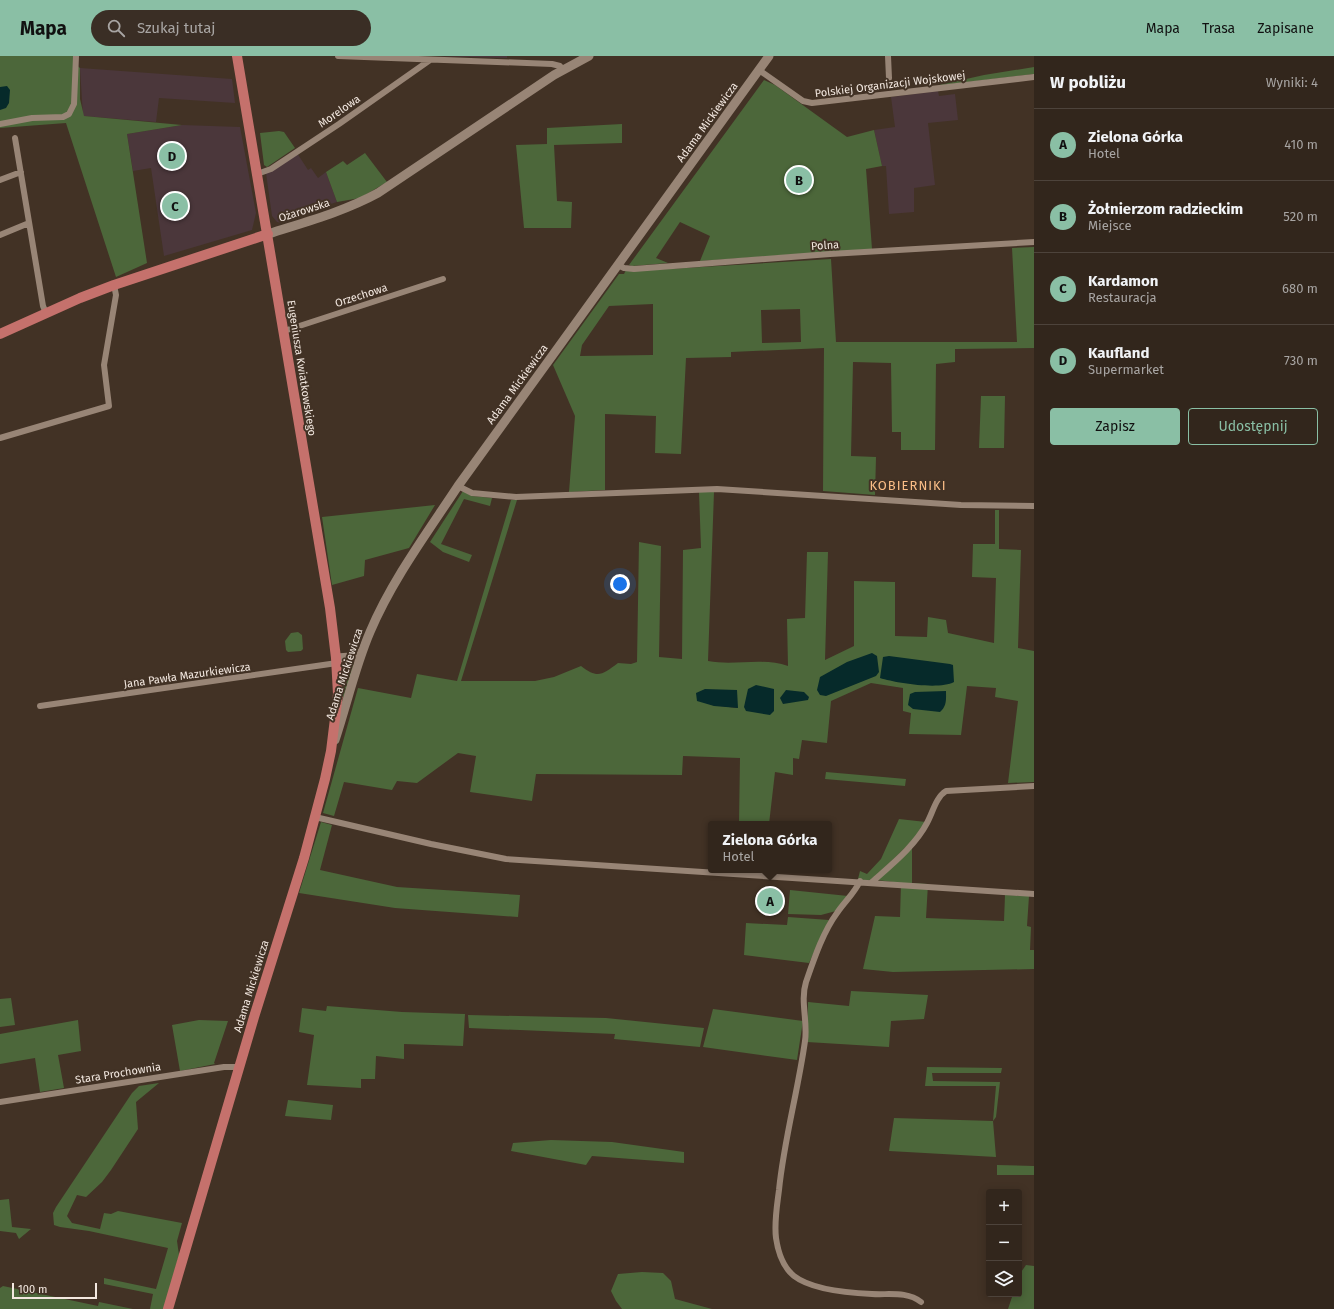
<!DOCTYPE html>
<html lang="pl">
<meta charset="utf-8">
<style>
:root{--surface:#32261c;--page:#3a2e25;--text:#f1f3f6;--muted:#a8a5a3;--line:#4d433b;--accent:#8abfa5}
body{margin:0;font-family:"Fira Sans",sans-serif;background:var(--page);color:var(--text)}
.controls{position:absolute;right:12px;bottom:12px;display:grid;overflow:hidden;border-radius:4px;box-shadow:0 2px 10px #0003}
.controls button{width:36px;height:36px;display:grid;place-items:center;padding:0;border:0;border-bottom:1px solid var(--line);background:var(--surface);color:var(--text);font:20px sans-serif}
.scale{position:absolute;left:12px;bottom:10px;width:85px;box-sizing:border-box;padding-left:4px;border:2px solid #f3e8e0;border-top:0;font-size:11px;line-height:14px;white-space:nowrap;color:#f3e8e0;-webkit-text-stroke:3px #423225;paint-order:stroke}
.you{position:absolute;left:620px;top:528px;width:14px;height:14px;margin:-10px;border:3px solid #fff;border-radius:50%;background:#1a73e8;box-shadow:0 0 0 6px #1a73e833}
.badge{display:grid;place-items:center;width:26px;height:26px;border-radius:50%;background:var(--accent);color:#111;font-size:13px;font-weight:700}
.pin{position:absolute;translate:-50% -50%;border:2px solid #fff;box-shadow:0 1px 4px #0006}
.popup{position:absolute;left:708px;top:765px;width:124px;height:52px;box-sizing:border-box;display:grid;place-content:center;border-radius:4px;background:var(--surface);filter:drop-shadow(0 1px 3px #0005);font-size:13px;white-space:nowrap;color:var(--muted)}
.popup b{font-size:15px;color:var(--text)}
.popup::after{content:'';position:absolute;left:50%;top:100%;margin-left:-8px;border:8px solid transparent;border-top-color:var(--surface)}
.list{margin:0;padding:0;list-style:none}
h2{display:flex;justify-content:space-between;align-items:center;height:52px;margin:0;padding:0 16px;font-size:17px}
h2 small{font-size:13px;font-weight:400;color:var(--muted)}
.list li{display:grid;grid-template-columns:26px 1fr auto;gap:12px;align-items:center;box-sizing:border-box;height:72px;padding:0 16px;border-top:1px solid var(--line)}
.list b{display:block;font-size:15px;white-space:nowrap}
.list p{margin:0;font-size:13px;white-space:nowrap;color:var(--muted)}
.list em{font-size:13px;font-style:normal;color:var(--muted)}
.actions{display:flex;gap:8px;padding:12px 16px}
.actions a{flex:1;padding:9px 0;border:1px solid var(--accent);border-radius:4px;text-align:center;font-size:14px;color:var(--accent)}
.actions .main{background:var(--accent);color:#111}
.icon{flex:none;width:22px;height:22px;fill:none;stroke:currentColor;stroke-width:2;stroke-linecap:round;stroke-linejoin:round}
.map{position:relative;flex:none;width:1034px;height:1253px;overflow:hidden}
header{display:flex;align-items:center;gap:24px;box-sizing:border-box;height:56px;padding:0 20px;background:var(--accent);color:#111}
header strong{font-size:19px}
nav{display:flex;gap:22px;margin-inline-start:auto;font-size:14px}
.search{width:280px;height:36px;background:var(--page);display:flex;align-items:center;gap:10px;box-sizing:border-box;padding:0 14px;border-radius:22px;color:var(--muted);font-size:15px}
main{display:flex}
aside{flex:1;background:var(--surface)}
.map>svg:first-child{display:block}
.commercial{fill:#4b373b}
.green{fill:#4c673a;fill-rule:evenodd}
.water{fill:#062a2a}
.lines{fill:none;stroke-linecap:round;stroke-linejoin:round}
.street{stroke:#988576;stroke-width:6}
.secondary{stroke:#988576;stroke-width:9}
.primary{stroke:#c5716c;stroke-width:10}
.labels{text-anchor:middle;stroke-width:4;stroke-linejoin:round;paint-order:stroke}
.street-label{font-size:11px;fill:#f3e8e0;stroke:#423225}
.quarter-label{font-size:13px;letter-spacing:1px;fill:#fbbe87;stroke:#423225}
</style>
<header>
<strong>Mapa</strong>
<div class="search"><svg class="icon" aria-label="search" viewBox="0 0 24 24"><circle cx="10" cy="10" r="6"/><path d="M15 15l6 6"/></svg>Szukaj tutaj</div>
<nav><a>Mapa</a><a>Trasa</a><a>Zapisane</a></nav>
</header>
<main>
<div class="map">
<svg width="1034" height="1253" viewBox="0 0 1034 1253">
<rect width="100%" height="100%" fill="#423225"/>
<path class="commercial" d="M 437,0 L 507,0 L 507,2 Z
M 80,12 L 232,23 L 235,47 L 159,42 L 156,66 L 83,60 Z
M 938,35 L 939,40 L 955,38 L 958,64 L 928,67 L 935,129 L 914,132 L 914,156 L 889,158 L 886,110 L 882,110 L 874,74 L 895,71 L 891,41 Z
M 182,69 L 240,71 L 256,157 L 252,174 L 164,200 L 151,112 L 133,115 L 127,78 Z
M 297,97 L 308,114 L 311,112 L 318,122 L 326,116 L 337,146 L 318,152 L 316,154 L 282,167 L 277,166 L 272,160 L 266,117 Z"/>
<path class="green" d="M 0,0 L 73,0 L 73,6 L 80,12 L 80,43 L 84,60 L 182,69 L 127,78 L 147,207 L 116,221 L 66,67 L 0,72 Z
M 1034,11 L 1034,18 L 935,30 L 984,19 Z
M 764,24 L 775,29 L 847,81 L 874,74 L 882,110 L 866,113 L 872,193 L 700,205 L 710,180 L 680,166 L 656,202 L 668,207 L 632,210 L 629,209 Z
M 622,68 L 622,87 L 554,89 L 557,145 L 572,146 L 571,172 L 524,172 L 516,89 L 547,88 L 547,72 Z
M 279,75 L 284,76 L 295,92 L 267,111 L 264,109 L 260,77 Z
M 365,97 L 387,126 L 360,142 L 337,146 L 326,116 L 343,105 L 347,109 Z
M 1034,191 L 1034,292 L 955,293 L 955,306 L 936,308 L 935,394 L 901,394 L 901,376 L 892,376 L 891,307 L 853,306 L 851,400 L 876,401 L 875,439 L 823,435 L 824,292 L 731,296 L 731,301 L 686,302 L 681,398 L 655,397 L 656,360 L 605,358 L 605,434 L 569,436 L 575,360 L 553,309 L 619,218 L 624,218 L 626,214 L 669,213 L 831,203 L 836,286 L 1017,286 L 1012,192 ZM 653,248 L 653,299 L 580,300 L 582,289 L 609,250 ZM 800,253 L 801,286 L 762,287 L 761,254 Z
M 981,340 L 1005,340 L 1004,392 L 979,392 Z
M 463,435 L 472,440 L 492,442 L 490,450 L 464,443 L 441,488 L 472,499 L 469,506 L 443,496 L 430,486 Z
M 699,436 L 714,436 L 708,605 C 735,610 762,601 788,610 L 787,563 L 805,562 L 807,496 L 828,496 L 825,604 L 854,590 L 854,525 L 895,526 L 895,580 L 927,581 L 928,561 L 946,564 L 948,577 L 994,587 L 996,522 L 972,521 L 973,488 L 995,488 L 995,454 L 999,454 L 999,493 L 1021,494 L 1018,592 L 1034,595 L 1034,726 L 1008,727 L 1018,645 L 995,641 L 996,632 L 967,630 L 961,679 L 909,678 L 911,657 L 903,655 L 903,632 L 871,627 L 831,645 L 827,687 L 802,684 L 799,703 L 793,702 L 793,719 L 775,716 L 769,768 L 739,768 L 740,702 L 683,700 L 682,719 L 536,718 L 532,745 L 470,736 L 476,700 L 458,697 L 417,727 L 397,725 L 392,734 L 344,726 L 334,760 L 323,757 L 358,632 L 411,642 L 417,618 L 457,625 L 511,444 L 517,444 L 461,625 L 535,625 L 554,621 L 581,610 C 598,623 602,619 618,607 L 631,608 L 637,606 L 639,486 L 661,490 L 659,601 L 682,603 L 683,494 L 701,492 ZM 737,634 L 737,652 L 712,649 Z
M 435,449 L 409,492 L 365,504 L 364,520 L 332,529 L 322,461 Z
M 298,576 L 302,579 L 303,593 L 301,595 L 288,596 L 286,594 L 285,585 L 291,577 Z
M 343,607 L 355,607 L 343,643 Z
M 826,716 L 906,723 L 905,730 L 825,723 Z
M 899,763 L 926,766 L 918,779 L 871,825 L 858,823 L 860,815 L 867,818 L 881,803 Z
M 321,766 L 332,769 L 320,814 L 397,831 L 520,839 L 518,861 L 395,852 L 299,837 Z
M 912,789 L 912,827 L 928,828 L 926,862 L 1004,865 L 1005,839 L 1029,840 L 1027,870 L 1031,871 L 1030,894 L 1034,894 L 1034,913 L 893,916 L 863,913 L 875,860 L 900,861 L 901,827 L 877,824 Z
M 790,834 L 848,840 L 836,855 L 821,859 L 788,858 Z
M 788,861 L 829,864 L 809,907 L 744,899 L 746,867 L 787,869 Z
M 851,935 L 928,939 L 924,963 L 891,965 L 889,991 L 807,986 L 808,946 L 849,950 Z
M 11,942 L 15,969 L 0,971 L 0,943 Z
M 327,950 L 402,956 L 465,958 L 463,990 L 404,988 L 404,1003 L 376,1000 L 375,1023 L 361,1023 L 361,1032 L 307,1029 L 314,979 L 299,976 L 302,952 L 326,955 Z
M 713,953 L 803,965 L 797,1004 L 703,991 Z
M 468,959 L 606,962 L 704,972 L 700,991 L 614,983 L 615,978 L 469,972 Z
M 78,964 L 81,995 L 58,999 L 64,1032 L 40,1036 L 35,1002 L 0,1008 L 0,978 Z
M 199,964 L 228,965 L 214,1007 L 215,1008 L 180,1015 L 172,969 Z
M 927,1011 L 1002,1012 L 1001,1017 L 932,1017 L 933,1025 L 1000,1026 L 996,1061 L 993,1065 L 996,1101 L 889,1095 L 894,1062 L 993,1065 L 996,1030 L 925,1030 Z
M 159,1027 L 136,1046 L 138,1073 L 111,1114 L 102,1126 L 86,1141 L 77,1139 L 67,1160 L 72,1167 L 100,1173 L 104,1157 L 111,1158 L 118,1155 L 182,1167 L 177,1185 L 179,1199 L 164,1253 L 150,1253 L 153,1238 L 104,1228 L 104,1222 L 156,1233 L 168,1192 L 89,1175 L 60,1171 L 54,1169 L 53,1157 L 56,1151 L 132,1037 L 139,1030 Z
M 288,1044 L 333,1049 L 331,1064 L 285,1060 Z
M 551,1084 L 612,1086 L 684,1096 L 684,1107 L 592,1100 L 586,1109 L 511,1095 L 513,1087 Z
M 997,1109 L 1034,1110 L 1034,1119 L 997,1119 Z
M 9,1143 L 12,1171 L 31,1173 L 19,1183 L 16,1177 L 0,1175 L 0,1144 Z
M 1026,1209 L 1034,1210 L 1034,1253 L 1008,1253 L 1013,1238 L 1019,1238 L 1019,1219 Z
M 642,1216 L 663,1217 L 671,1225 L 675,1243 L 712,1253 L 622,1253 L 616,1245 L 611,1235 L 618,1218 Z
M 3,1230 L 98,1250 L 99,1246 L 133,1253 L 0,1253 L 0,1232 Z"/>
<path class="water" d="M 7,30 L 10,34 L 9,47 L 6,52 L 0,54 L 0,31 Z
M 872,597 L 877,600 L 879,616 L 876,620 L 826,640 L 820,639 L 817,634 L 820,621 L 847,606 Z
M 889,600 L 950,608 L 953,609 L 954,626 C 939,634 896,627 880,622 L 883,601 Z
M 756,629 L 774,633 L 774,655 L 770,659 L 746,655 L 744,651 L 748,633 Z
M 705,633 L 737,634 L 738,652 L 714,650 L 697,645 L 696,637 Z
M 786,634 L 804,636 L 809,641 L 808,644 L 783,648 L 780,642 Z
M 946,635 C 946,644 947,650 940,656 L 913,653 L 908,649 L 910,638 L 915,636 Z"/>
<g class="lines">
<path class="street" d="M 338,0 L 552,8 L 560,10 L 563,14
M 888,0 L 889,22
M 759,14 L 803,45 L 812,47 L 1034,21
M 0,68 L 32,62 L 63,61 L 69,58 L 74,48 L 76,0
M 15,82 L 43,250 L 46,257
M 257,118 L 271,113 L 339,68 L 430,4
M 0,124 L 21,116
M 0,179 L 29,167
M 618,209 L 624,212 L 634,213 L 830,198 L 1034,186
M 284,275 L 443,223
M 0,382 L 109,350 L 104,309 L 116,239 L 114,229
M 458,430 L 472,437 L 516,441 L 717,433 L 961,449 L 1034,450
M 40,650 L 337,607
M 315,761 L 431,788 L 506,803 L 1034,838
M 860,825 C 854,838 845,845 837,857 C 823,876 814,903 806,926 C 800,945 808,966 805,985 C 798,1035 784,1084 779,1134 C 777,1150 774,1166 776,1182 C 778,1196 783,1211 794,1220 C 812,1234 849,1237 872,1238 C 889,1239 907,1235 921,1246
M 872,826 C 891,809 915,790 927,767 C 933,756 936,741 946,735 L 1034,730
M 0,1046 L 224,1011 L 239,1011"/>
<path class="secondary" d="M 268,178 C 305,166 343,156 378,137 L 554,19 L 589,0
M 336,602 L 351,601 L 362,596
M 335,684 C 347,648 355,611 370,576 C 392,524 427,477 458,430 L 769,0"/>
<path class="primary" d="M 0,278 L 80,242 L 114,229 L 268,178
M 168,1253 L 254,961 L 304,802 L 325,723 L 331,695 L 338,638 L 336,602 L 330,552 L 237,0"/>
</g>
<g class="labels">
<g class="street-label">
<text transform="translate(890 28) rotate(-7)" y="4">Polskiej Organizacji Wojskowej</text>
<text transform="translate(339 55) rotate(-35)" y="4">Morelowa</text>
<text transform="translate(707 66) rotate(-54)" y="4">Adama Mickiewicza</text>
<text transform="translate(304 154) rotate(-18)" y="4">Ożarowska</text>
<text transform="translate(825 189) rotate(-4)" y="4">Polna</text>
<text transform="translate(361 239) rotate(-18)" y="4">Orzechowa</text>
<text transform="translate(302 312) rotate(81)" y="4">Eugeniusza Kwiatkowskiego</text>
<text transform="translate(517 328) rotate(-54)" y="4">Adama Mickiewicza</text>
<text transform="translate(344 618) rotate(-72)" y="4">Adama Mickiewicza</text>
<text transform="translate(187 619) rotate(-8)" y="4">Jana Pawła Mazurkiewicza</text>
<text transform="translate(251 930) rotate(-73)" y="4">Adama Mickiewicza</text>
<text transform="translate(118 1017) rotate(-9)" y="4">Stara Prochownia</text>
</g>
<g class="quarter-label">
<text x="908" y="434">KOBIERNIKI</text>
</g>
</g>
</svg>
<div class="controls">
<button>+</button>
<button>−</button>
<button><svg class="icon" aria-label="layers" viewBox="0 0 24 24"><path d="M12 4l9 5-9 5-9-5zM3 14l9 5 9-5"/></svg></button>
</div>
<div class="scale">100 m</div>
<div class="you"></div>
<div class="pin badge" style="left:770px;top:845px">A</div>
<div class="popup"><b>Zielona Górka</b>Hotel</div>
<div class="pin badge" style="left:799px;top:124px">B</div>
<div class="pin badge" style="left:175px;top:150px">C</div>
<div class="pin badge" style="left:172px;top:100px">D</div>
</div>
<aside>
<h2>W pobliżu<small>Wyniki: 4</small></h2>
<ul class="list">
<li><span class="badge">A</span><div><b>Zielona Górka</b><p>Hotel</p></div><em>410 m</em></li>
<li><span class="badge">B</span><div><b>Żołnierzom radzieckim</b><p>Miejsce</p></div><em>520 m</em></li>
<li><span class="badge">C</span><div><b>Kardamon</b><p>Restauracja</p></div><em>680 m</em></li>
<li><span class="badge">D</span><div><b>Kaufland</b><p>Supermarket</p></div><em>730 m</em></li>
</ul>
<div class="actions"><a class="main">Zapisz</a><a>Udostępnij</a></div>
</aside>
</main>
